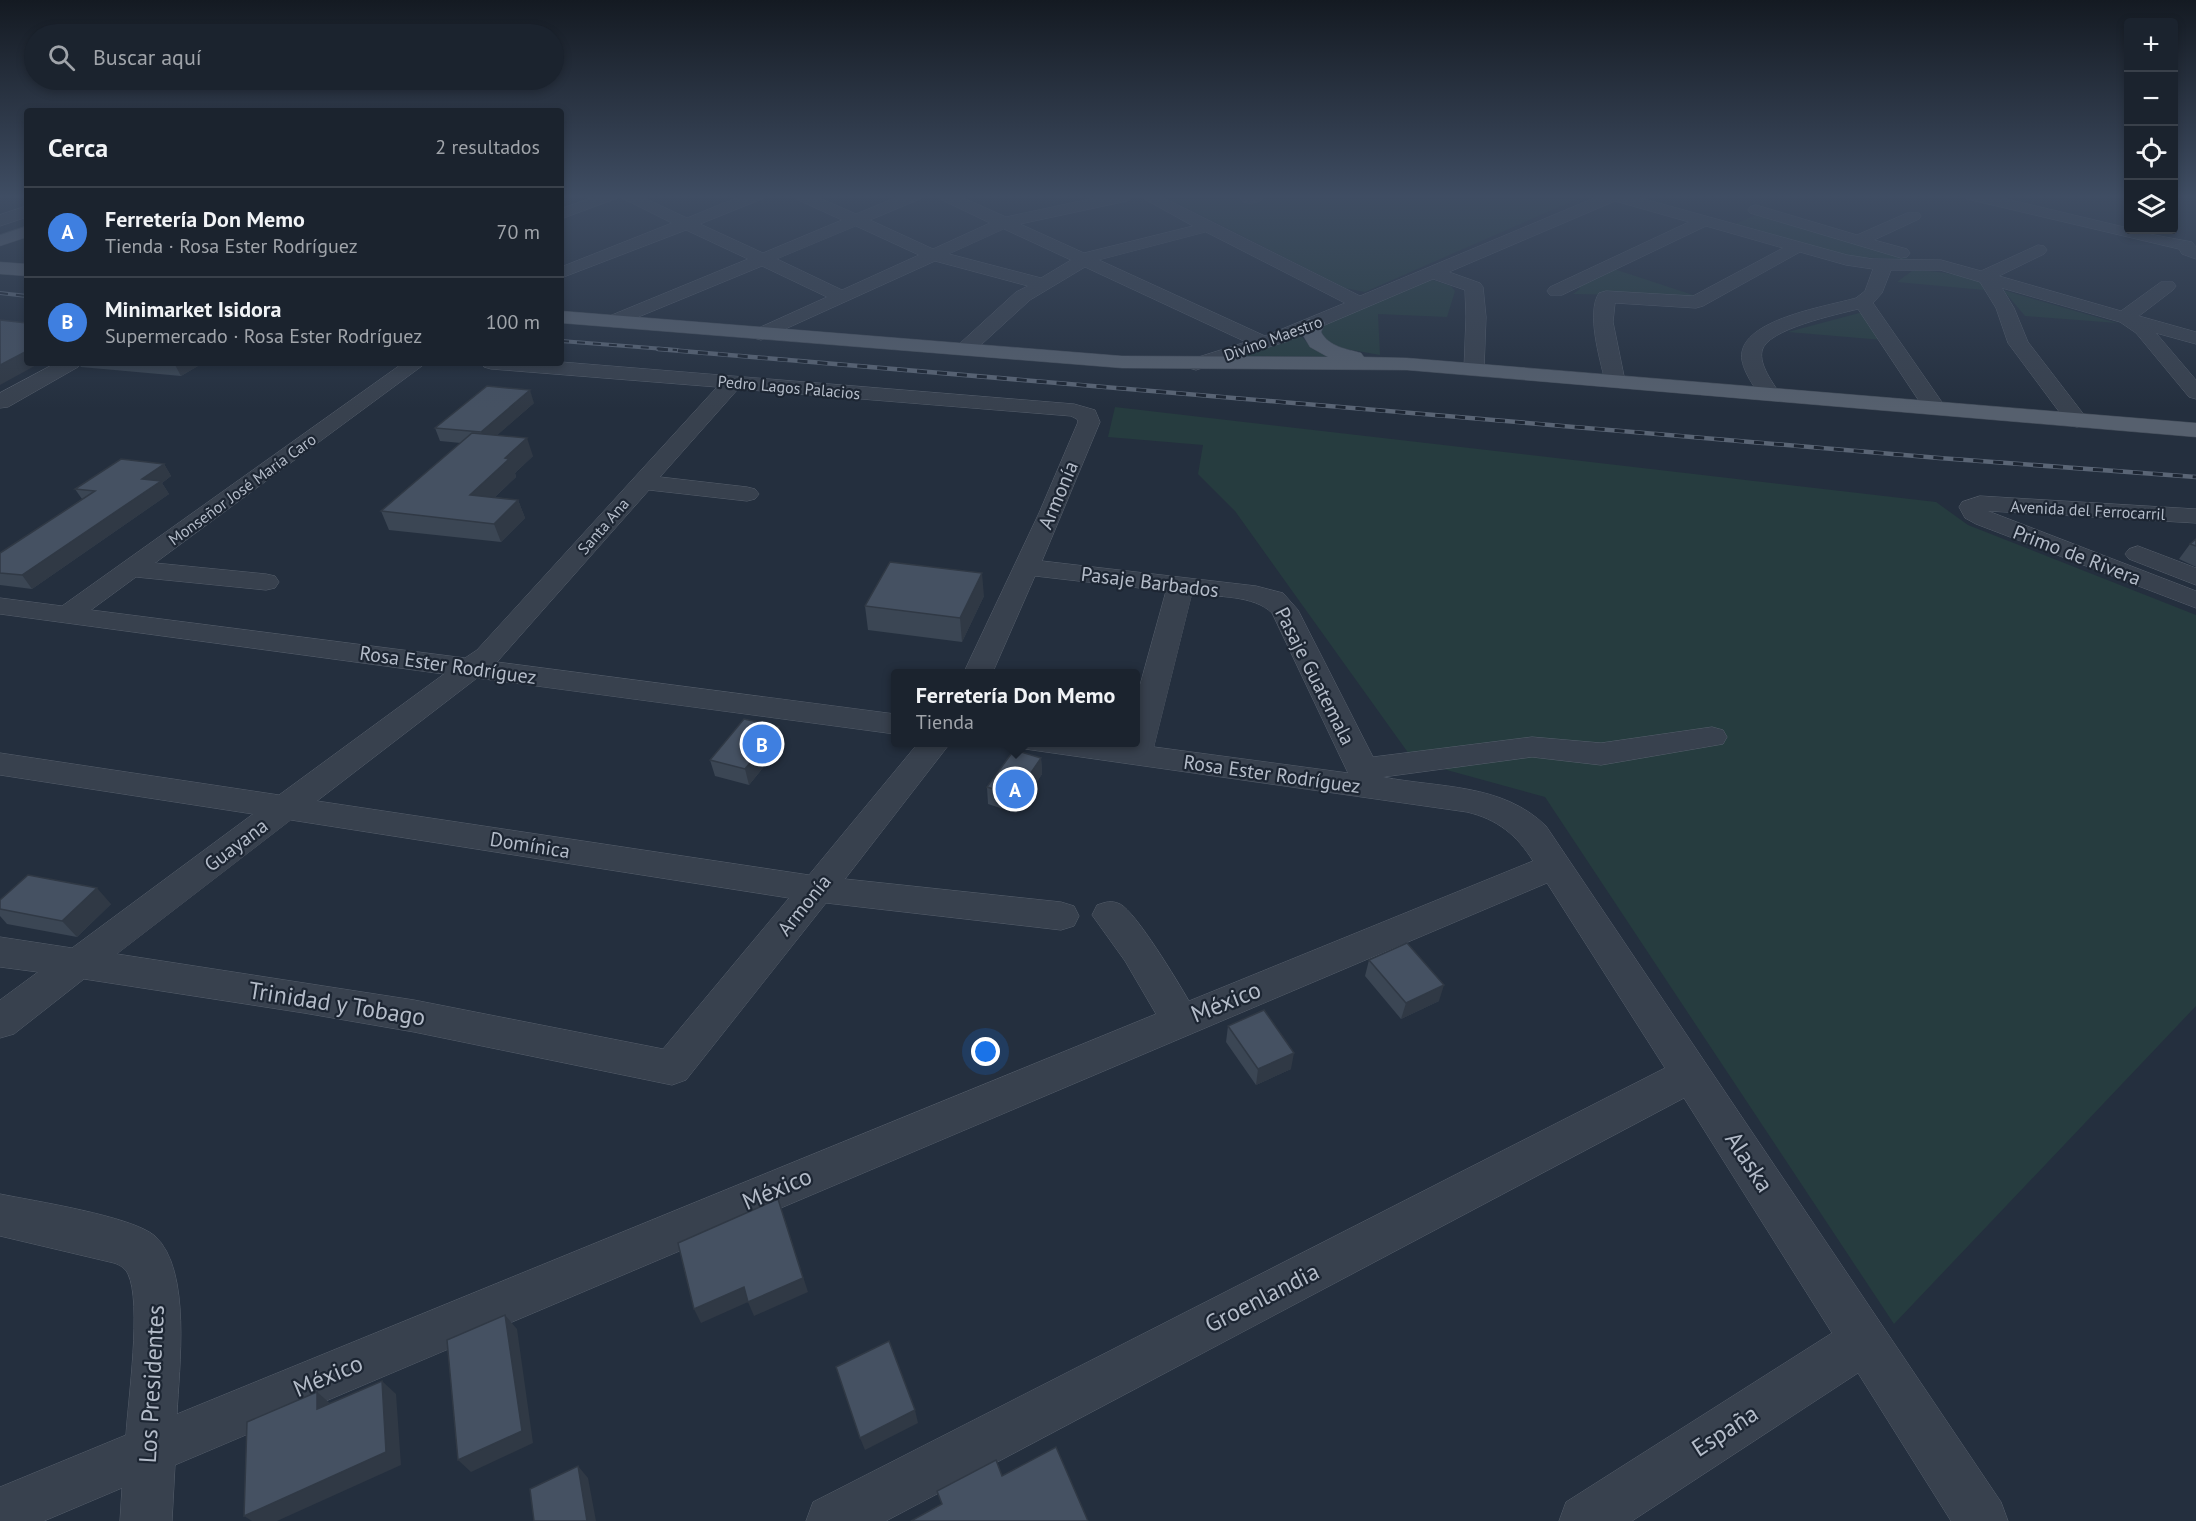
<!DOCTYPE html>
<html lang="es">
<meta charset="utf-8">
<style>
:root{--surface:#1b232e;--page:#242b36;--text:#f1f3f6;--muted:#a0a4aa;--line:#39404a;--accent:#ea580c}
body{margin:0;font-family:"PT Sans",sans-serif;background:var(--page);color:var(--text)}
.controls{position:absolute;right:18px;top:18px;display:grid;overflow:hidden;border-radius:6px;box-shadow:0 3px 9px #0003}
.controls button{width:54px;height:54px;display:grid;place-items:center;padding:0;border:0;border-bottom:2px solid var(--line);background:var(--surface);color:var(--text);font:30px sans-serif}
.you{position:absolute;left:986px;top:1052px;width:21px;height:21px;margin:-15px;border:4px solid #fff;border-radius:50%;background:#1a73e8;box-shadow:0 0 0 9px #1a73e833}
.badge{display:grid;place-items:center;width:39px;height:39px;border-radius:50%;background:var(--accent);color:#fff;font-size:20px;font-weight:700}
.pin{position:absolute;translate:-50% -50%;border:3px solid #fff;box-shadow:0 2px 6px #0006}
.popup{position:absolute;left:891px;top:669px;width:249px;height:78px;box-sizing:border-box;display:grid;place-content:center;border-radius:6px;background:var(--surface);filter:drop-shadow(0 2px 4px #0005);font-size:20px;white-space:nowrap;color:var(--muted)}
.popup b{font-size:22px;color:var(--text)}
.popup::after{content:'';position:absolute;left:50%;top:100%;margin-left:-12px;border:12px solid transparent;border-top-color:var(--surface)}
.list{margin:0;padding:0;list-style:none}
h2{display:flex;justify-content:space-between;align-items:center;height:78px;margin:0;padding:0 24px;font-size:26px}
h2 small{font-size:20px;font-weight:400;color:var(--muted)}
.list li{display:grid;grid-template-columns:39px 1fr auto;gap:18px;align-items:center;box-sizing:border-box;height:90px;padding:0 24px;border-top:2px solid var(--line)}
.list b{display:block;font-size:22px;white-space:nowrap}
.list p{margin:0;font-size:20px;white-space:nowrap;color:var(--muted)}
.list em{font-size:20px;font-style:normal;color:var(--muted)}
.icon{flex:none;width:33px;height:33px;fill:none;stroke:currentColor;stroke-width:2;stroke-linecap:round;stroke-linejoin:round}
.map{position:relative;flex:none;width:2196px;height:1521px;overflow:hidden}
.search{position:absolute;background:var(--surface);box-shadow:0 3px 9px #0003;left:24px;top:24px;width:540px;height:66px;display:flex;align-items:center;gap:15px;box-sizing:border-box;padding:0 21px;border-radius:33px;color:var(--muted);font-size:22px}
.panel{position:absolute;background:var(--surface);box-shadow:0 3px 9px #0003;left:24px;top:108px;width:540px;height:258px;border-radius:6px}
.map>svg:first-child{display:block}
.green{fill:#263c3f}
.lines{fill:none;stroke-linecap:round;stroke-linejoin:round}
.minor-casing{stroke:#565f6c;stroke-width:1}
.major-casing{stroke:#414a57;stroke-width:1}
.minor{fill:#38414e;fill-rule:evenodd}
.major{fill:#56606e;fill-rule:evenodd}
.rail-far1-casing{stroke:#5a6575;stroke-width:4}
.rail-casing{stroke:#5a6575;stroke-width:4.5}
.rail-far1{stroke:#1d2633;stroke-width:2;stroke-dasharray:8;stroke-linecap:butt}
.rail{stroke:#1d2633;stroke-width:3;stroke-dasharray:10;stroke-linecap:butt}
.wall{fill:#3b4654}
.shaded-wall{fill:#303945}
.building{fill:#455162;stroke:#303945;stroke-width:1.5}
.labels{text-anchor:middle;stroke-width:4.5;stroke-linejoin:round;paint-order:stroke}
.far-street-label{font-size:16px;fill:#b4bcc9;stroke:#1d2633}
.street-label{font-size:20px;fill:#b4bcc9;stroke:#1d2633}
.near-street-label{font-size:24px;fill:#b4bcc9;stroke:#1d2633}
</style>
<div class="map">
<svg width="2196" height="1521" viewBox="0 0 2196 1521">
<rect width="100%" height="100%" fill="#242f3e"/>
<path class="green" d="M 1169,196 L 1584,196 L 1365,292 L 1345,288 L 1167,198 Z
M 1758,214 L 1913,260 L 1842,256 L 1733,225 Z
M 1611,268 L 1696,296 L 1573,294 L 1580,289 L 1577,285 Z
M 1912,271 C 1936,270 1958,275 1981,281 L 1984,290 L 1897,282 Z
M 1427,278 L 1451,286 L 1455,291 L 1447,317 L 1378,314 L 1380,355 L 1335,347 L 1316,334 L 1323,321 Z
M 2003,290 L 2117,323 L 2025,316 Z
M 1863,312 L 1883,340 L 1788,332 Z
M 1300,335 L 1311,347 L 1338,357 L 1237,360 L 1240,356 Z
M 1115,407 L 1936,502 L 1968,525 L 2196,615 L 2196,1006 L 1894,1324 L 1545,797 L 1414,761 L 1235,511 L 1198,474 L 1203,445 L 1108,437 Z"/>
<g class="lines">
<g class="minor-casing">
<path id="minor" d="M 597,196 L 640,196 L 687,218 L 741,196 L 764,196 L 762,199 L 700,224 L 763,253 L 842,220 L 796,199 L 794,196 L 815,196 L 856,214 L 900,196 L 922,196 L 920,199 L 870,220 L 933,249 L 990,223 L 940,199 L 938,196 L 959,196 L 1006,217 L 1104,196 L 1135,196 L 1127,201 L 1020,224 L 1084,253 L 1193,226 L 1139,196 L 1160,196 L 1360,296 L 1599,196 L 1633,196 L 1847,255 L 1873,259 L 1941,260 L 1981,271 L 2038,245 L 2044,246 L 2047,250 L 2044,254 L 1999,276 L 2121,311 L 2161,282 L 2173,282 L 2176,286 L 2173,290 L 2139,316 L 2196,332 L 2196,344 L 2156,333 L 2196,380 L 2196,399 L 2189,397 L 2136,333 L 2120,322 L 2002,288 L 2014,308 L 2028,342 L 2088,420 L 2085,425 L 2077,427 L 2069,425 L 2008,343 L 1996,308 L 1980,282 L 1940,270 L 1891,270 L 1882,293 L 1873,303 L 1946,408 L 1943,413 L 1935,414 L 1927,413 L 1858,309 C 1839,314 1766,329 1762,351 C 1759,365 1773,383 1780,394 L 1776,398 L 1769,400 L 1762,398 C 1754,387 1739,366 1742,352 C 1748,318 1829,306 1856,298 L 1865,291 L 1873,269 L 1846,265 L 1800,252 L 1703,306 L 1696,308 L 1615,303 L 1613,322 L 1625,381 L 1622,385 L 1615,387 L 1608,385 L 1605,381 C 1600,359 1586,313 1599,293 L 1606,291 L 1693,296 L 1783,248 L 1706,226 L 1562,295 L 1550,295 L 1547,291 L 1550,287 L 1689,222 L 1615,201 L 1449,272 L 1480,283 L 1483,287 L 1486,317 L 1484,369 L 1481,373 L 1474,375 L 1467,373 L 1464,369 L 1466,317 L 1465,290 L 1433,279 L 1285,342 L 1196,370 L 1189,368 L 1186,364 L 1189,360 L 1246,342 L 1085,267 L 1030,300 L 971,354 L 957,354 L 954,350 L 957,346 L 1016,292 L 1028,286 L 935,261 L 761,340 L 754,338 L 751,334 L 754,330 L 827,297 L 762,266 L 614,327 L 607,325 L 604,321 L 607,317 L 748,259 L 686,230 L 561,278 L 561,267 L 672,223 L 620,197 L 561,219 L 561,209 ZM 856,226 L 919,255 L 842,290 L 777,259 ZM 1004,229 L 1071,260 L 1041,278 L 949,254 ZM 1206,232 L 1345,303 L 1265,336 L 1099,260 Z
M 1243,196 L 1265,196 C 1260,203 1251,204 1243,202 L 1241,199 Z
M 1965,196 L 1994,196 L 2128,228 L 2128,230 L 2192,242 L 2196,247 L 2196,259 L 2182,254 L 2179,249 L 1967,199 Z
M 1756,205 L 1857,235 L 1907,213 L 1919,213 L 1921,216 L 1919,219 L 1874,240 L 1907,249 L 1910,253 L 1907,257 L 1901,258 L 1750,213 L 1748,210 L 1750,207 Z
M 27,206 L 27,217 L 0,226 L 0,215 Z
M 561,362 L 1074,404 L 1095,410 L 1100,422 L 1042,561 L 1256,586 L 1283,593 L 1298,610 L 1373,757 L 1532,737 L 1601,743 L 1712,727 L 1723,730 L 1727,737 L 1723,744 L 1601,765 L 1532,757 L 1383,777 C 1439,788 1502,783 1546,826 L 2001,1502 L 2008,1521 L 1951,1521 L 1858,1373 L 1632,1521 L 1559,1521 L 1566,1502 L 1832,1333 L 1684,1098 L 886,1521 L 806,1521 L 813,1502 L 1665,1068 L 1547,883 L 175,1465 L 172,1521 L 120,1521 L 122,1488 L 44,1521 L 0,1521 L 0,1487 L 126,1435 C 128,1400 142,1303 128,1274 C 125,1268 120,1265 114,1263 L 0,1236 L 0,1194 C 34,1201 132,1216 155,1236 C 192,1270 179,1368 177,1414 L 1156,1014 L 1125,961 L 1092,915 L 1097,905 C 1106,902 1111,900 1120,904 C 1136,912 1178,982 1189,1001 L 1533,861 C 1517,835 1497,819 1467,812 L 1025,749 L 1021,742 L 1135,742 L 1135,703 L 1166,591 L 1035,576 L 992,674 L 963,674 L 1039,513 L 1078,422 L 1077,419 L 1071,416 L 738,389 L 660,477 L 747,487 L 755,489 L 759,494 L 755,499 L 747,501 L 649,490 L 497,662 L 895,714 L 895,734 L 477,678 L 317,801 L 809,875 L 919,742 L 951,742 L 845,879 L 1061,902 L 1074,906 L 1079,916 L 1074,926 L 1061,930 L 826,903 L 686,1080 L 672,1085 L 414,1032 L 304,1013 L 84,979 L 14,1034 L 0,1038 L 0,1000 L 38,972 L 0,967 L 0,937 L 72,948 L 253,814 L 0,775 L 0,753 L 279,795 L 444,674 L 0,614 L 0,598 L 62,606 L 403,363 L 426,363 L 155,563 L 266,574 L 275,576 L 279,582 L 275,588 L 266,590 L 136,577 L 91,610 L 465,658 L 477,650 L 717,387 L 491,369 L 484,367 L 481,363 ZM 1192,594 C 1217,597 1254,595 1272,613 L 1348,773 L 1154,747 ZM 291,820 L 789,898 L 663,1049 L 414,1000 L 117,954 Z
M 56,363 L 81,363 L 78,367 L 8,407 L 0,408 L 0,393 Z
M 1980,496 L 2196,509 L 2196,523 L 1988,511 L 2196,591 L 2196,608 L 1976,524 L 1965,518 L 1959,507 L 1962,502 Z
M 2138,546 L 2196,568 L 2196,585 L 2129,559 L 2125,554 L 2129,549 Z"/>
</g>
<g class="major-casing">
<path id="major" d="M 27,226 L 27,237 L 0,246 L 0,235 Z
M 0,262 L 27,264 L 27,276 L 0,274 Z
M 561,311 L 1122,356 L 1328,357 L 1310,347 L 1301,332 L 1308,319 L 1322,319 L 1325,323 L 1321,332 C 1329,347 1347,349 1361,353 L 1364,357 L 1407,358 L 2196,423 L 2196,437 L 1407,370 L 1122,368 L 561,323 Z"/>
</g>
<use href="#minor" class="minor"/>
<use href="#major" class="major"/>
<g class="rail-far1-casing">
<path id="rail-far1" d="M 0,293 L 27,296
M 561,341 L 677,350"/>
</g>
<g class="rail-casing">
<path id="rail" d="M 658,349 L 1939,458 L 2196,477"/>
</g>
<use href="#rail-far1" class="rail-far1"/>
<use href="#rail" class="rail"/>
</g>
<path class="wall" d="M 78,363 L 203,363 L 181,376 L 81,367 Z
M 534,403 L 497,435 L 533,456 L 515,473 L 516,477 L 495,497 L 518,500 L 525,518 L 501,542 L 389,530 L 381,511 L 461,443 L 440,441 L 435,428 Z
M 164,464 L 171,476 L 162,483 L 169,494 L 32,589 L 0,585 L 0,553 L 82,499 L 75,489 Z
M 2196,539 L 2196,567 L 2179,559 L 2190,544 Z
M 984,596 L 962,642 L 868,630 L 865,606 Z
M 783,743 L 749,785 L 715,776 L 710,760 Z
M 1041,758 L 1042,774 L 1016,813 L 988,804 L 987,787 Z
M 0,900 L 111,904 L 77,937 L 7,924 L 0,916 Z
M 1369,960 L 1439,1001 L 1401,1019 L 1365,976 Z
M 1228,1026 L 1291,1069 L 1256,1085 L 1226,1042 Z"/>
<path class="shaded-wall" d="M 27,351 L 27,363 L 40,363 L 0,385 L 0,365 Z
M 174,363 L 203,363 L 181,376 Z
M 530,390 L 534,403 L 486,445 L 481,432 Z
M 527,438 L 533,456 L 515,473 L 516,477 L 478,513 L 470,495 L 505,458 Z
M 164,464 L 171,476 L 162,483 L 169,494 L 32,589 L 22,575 L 142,479 Z
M 518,500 L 525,518 L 501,542 L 494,524 Z
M 982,573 L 984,596 L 962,642 L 960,618 Z
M 779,727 L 783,743 L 749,785 L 745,769 Z
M 1041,758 L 1042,774 L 1016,813 L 1015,796 Z
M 97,888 L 111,904 L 77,937 L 62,921 Z
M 1444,985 L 1439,1001 L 1401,1019 L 1406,1003 Z
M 1294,1053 L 1291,1069 L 1256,1085 L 1258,1069 Z
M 778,1199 L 808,1292 L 754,1316 L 748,1302 L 701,1323 L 694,1309 Z
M 505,1315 L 517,1329 L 533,1443 L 471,1472 L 458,1460 Z
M 382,1381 L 396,1394 L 401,1465 L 277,1521 L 252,1521 L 244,1516 Z
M 317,1392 L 332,1405 L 317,1409 Z
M 915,1410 L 918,1423 L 865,1450 L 860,1438 Z
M 578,1466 L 588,1478 L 596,1521 L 587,1521 Z"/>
<path class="building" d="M 0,320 L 27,323 L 27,351 L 0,365 Z
M 487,386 L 530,390 L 481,432 L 435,428 Z
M 472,433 L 527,438 L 505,458 L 509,459 L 470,495 L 518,500 L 494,524 L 381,511 Z
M 121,459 L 164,464 L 142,479 L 161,481 L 22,575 L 0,573 L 0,553 L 95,491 L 75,489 Z
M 2196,539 L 2196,546 L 2190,544 Z
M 890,562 L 982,573 L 960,618 L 865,606 Z
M 744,719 L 779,727 L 745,769 L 710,760 Z
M 1014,750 L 1041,758 L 1015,796 L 987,787 Z
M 28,875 L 97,888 L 62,921 L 0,909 L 0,900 Z
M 1407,943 L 1444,985 L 1406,1003 L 1369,960 Z
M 1264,1010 L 1294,1053 L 1258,1069 L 1228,1026 Z
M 778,1199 L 803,1278 L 748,1302 L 744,1287 L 694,1309 L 678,1243 Z
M 505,1315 L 522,1431 L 458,1460 L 447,1340 Z
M 889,1341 L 915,1410 L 860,1438 L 836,1367 Z
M 382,1381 L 386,1452 L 244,1516 L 247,1422 L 317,1392 L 317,1409 Z
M 1056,1447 L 1088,1521 L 911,1521 L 942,1504 L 937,1491 L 996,1460 L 1002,1476 Z
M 578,1466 L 587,1521 L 534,1521 L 530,1489 Z"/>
<linearGradient id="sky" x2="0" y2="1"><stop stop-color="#141a22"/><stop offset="0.48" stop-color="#3f4d63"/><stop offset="1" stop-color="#3f4d63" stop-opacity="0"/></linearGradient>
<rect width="2196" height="409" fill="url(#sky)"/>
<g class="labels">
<g class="far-street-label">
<text transform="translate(1273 338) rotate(-20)" y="6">Divino Maestro</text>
<text transform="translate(789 387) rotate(5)" y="6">Pedro Lagos Palacios</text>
<text transform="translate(242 489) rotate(-36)" y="6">Monseñor José María Caro</text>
<text transform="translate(2088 510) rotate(3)" y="6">Avenida del Ferrocarril</text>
<text transform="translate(603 526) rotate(-49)" y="6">Santa Ana</text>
</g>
<g class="street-label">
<text transform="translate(1058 495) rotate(-67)" y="7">Armonía</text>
<text transform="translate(2077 555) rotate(21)" y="7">Primo de Rivera</text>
<text transform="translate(1150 582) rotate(7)" y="7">Pasaje Barbados</text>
<text transform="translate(448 665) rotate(8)" y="7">Rosa Ester Rodríguez</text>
<text transform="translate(1315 676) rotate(63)" y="7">Pasaje Guatemala</text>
<text transform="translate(1272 774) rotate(8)" y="7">Rosa Ester Rodríguez</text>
<text transform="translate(236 845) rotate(-37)" y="7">Guayana</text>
<text transform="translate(530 845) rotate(9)" y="7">Domínica</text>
<text transform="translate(804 905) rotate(-51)" y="7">Armonía</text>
</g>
<g class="near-street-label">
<text transform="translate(1226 1002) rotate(-22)" y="8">México</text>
<text transform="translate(337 1004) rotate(9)" y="8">Trinidad y Tobago</text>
<text transform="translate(1749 1162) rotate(57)" y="8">Alaska</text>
<text transform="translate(777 1189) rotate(-23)" y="8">México</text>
<text transform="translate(1262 1298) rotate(-27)" y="8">Groenlandia</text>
<text transform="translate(328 1376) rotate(-23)" y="8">México</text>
<text transform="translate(152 1384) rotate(-87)" y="8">Los Presidentes</text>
<text transform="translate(1725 1431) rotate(-33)" y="8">España</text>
</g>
</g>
</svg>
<div class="controls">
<button>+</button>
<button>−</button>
<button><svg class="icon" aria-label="locate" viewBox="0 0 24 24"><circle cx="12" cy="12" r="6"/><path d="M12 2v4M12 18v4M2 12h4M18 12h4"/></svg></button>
<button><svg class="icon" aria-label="layers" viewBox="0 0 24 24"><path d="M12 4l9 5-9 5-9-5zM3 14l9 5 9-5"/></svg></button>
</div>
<div class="you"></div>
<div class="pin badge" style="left:1015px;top:789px;background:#3f7fe0">A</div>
<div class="popup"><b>Ferretería Don Memo</b>Tienda</div>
<div class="pin badge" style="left:762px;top:744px;background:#3f7fe0">B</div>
<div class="search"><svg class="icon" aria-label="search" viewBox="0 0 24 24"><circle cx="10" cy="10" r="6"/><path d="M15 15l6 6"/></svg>Buscar aquí</div>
<section class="panel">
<h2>Cerca<small>2 resultados</small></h2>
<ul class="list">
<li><span class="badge" style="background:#3f7fe0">A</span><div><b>Ferretería Don Memo</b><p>Tienda · Rosa Ester Rodríguez</p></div><em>70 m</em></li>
<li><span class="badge" style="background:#3f7fe0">B</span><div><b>Minimarket Isidora</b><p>Supermercado · Rosa Ester Rodríguez</p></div><em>100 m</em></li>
</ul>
</section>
</div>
